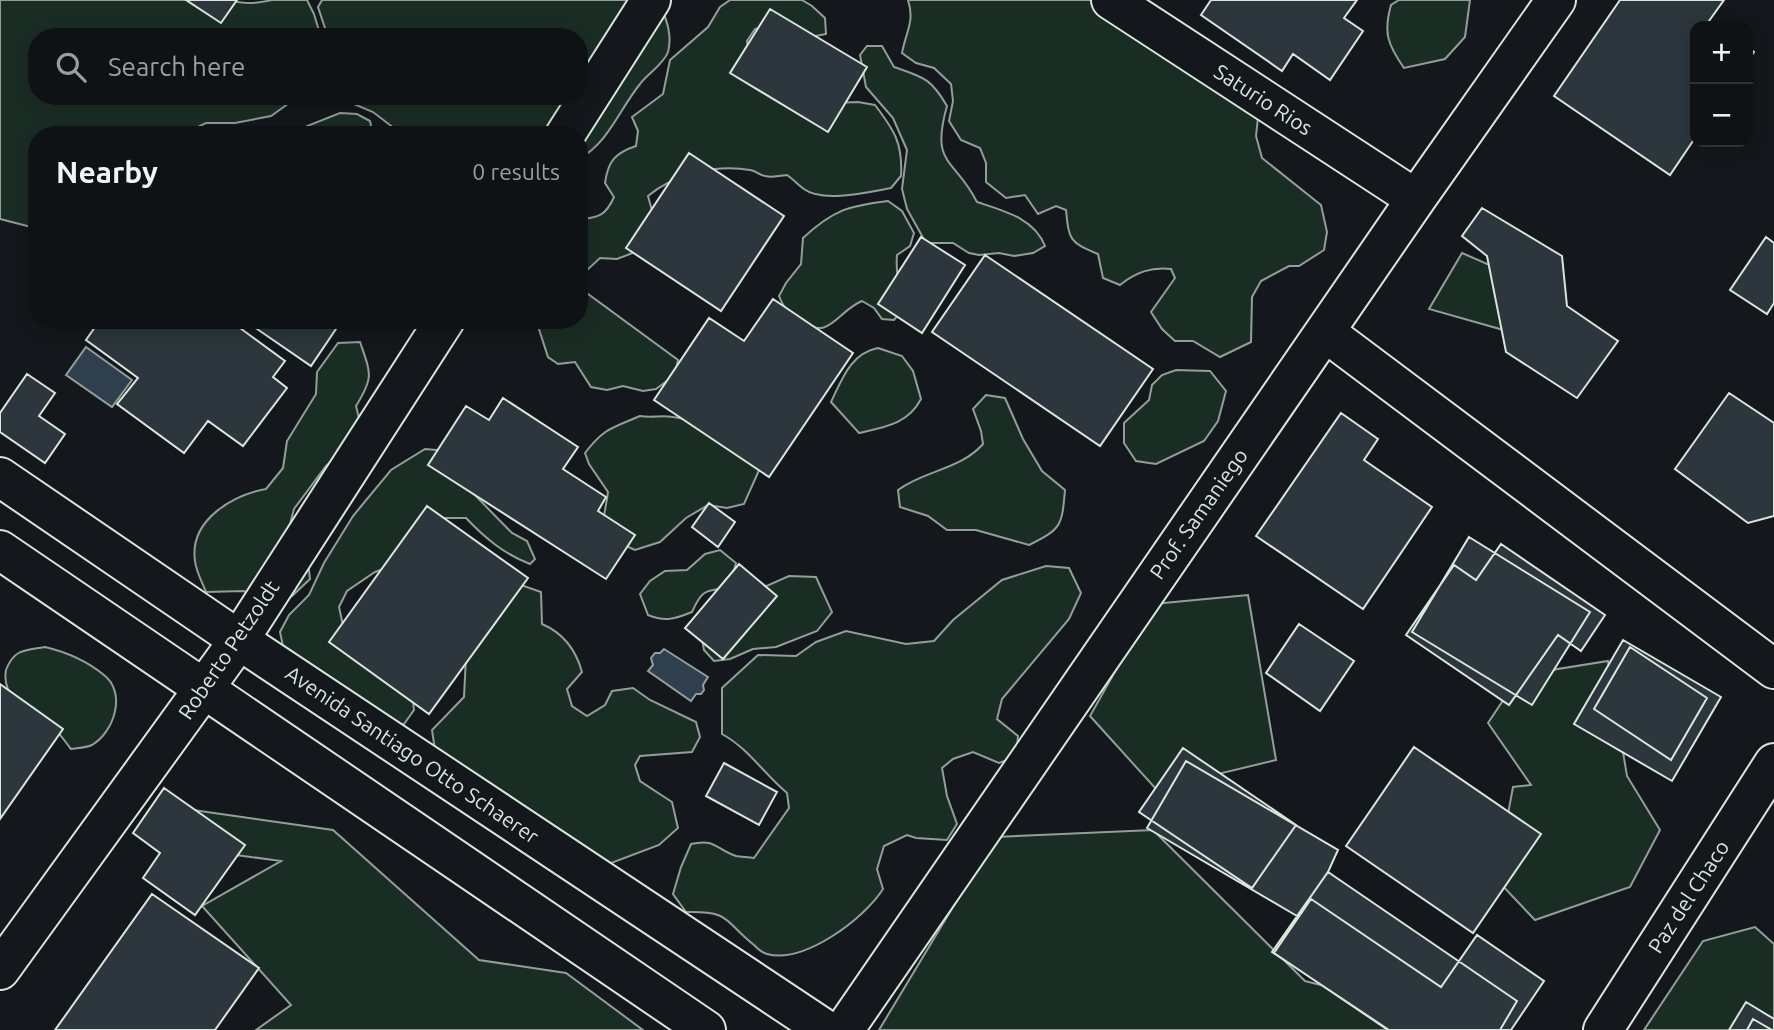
<!DOCTYPE html>
<meta charset="utf-8">
<style>
:root{--surface:#0f1215;--page:#181b1e;--text:#f1f3f6;--muted:#9b9ea0;--line:#2f3234}
body{margin:0;font-family:Ubuntu,sans-serif;background:var(--page);color:var(--text)}
.controls{position:absolute;right:21px;top:21px;display:grid;overflow:hidden;border-radius:14px;box-shadow:0 4px 18px #0003}
.controls button{width:63px;height:63px;display:grid;place-items:center;padding:0;border:0;border-bottom:2px solid var(--line);background:var(--surface);color:var(--text);font:35px sans-serif}
.list{margin:0;padding:0;list-style:none}
h2{display:flex;justify-content:space-between;align-items:center;height:91px;margin:0;padding:0 28px;font-size:30px}
h2 small{font-size:23px;font-weight:400;color:var(--muted)}
.icon{flex:none;width:38px;height:38px;fill:none;stroke:currentColor;stroke-width:2;stroke-linecap:round;stroke-linejoin:round}
.map{position:relative;flex:none;width:1774px;height:1030px;overflow:hidden}
.search{position:absolute;background:var(--surface);box-shadow:0 4px 18px #0003;left:28px;top:28px;width:560px;height:77px;display:flex;align-items:center;gap:18px;box-sizing:border-box;padding:0 24px;border-radius:28px;color:var(--muted);font-size:26px}
.panel{position:absolute;background:var(--surface);box-shadow:0 4px 18px #0003;left:28px;top:126px;width:560px;height:203px;border-radius:28px}
.map>svg:first-child{display:block}
.green{fill:#1a2d24;stroke:#939e99;stroke-width:2}
.water{fill:#2f3f4d;stroke:#939e99;stroke-width:2}
.building{fill:#2c363c;stroke:#d8e6dc;stroke-width:2}
.lines{fill:none;stroke-linecap:round;stroke-linejoin:round}
.minor-casing{stroke:#d8e6dc;stroke-width:42}
.major-casing{stroke:#d8e6dc;stroke-width:42}
.minor{stroke:#14181c;stroke-width:38}
.major{stroke:#14181c;stroke-width:38}
.labels{text-anchor:middle;stroke-width:5;stroke-linejoin:round;paint-order:stroke}
.street-label{font-size:21px;fill:#d8e6dc;stroke:#14181c}
</style>
<div class="map">
<svg width="1774" height="1030" viewBox="0 0 1774 1030">
<rect width="100%" height="100%" fill="#14181c"/>
<path class="green" d="M 0,0 L 227,0 C 246,4 253,4 272,0 C 282,0 296,0 307,0 L 314,14 L 321,37 L 37,37 L 37,96 L 299,96 L 271,116 L 235,123 L 206,123 L 181,135 L 37,135 L 37,228 L 35,228 L 0,219 Z
M 322,0 L 659,0 C 665,17 673,33 668,52 C 664,64 647,74 640,84 C 619,110 609,142 579,159 L 579,135 L 403,135 L 373,112 L 335,96 L 579,96 L 579,37 L 328,37 L 318,7 Z
M 730,0 L 802,0 L 812,6 L 825,18 L 826,34 L 811,37 L 771,24 L 755,29 L 747,41 L 751,70 L 832,103 L 858,102 L 875,105 C 894,130 903,143 901,176 L 891,188 C 869,192 822,203 804,189 C 798,185 793,179 787,175 C 780,176 772,178 765,176 C 760,175 756,171 750,170 C 716,164 674,174 648,196 L 656,225 L 643,249 L 617,259 L 600,258 L 584,273 L 579,272 L 579,219 C 599,218 606,215 614,197 L 605,183 C 608,161 615,153 636,146 L 638,131 L 632,117 L 663,94 L 670,60 L 708,27 L 720,7 Z
M 908,0 L 1118,0 L 1258,118 L 1256,136 L 1262,158 L 1321,205 L 1327,232 L 1324,250 L 1299,266 L 1289,266 L 1261,281 L 1252,297 L 1251,342 L 1220,357 L 1193,341 L 1175,341 L 1162,329 L 1151,312 L 1175,278 L 1171,269 C 1151,267 1136,272 1120,285 L 1103,278 L 1098,254 C 1069,242 1069,240 1066,210 L 1056,206 L 1038,214 L 1025,195 L 1006,198 L 986,182 L 986,163 L 980,148 L 961,140 L 949,121 L 953,101 L 951,84 L 934,68 L 916,63 L 902,53 C 906,31 915,22 908,0 Z
M 1399,0 L 1470,0 L 1465,37 L 1445,59 L 1404,68 C 1388,45 1383,33 1391,5 Z
M 867,46 L 882,46 L 894,67 C 923,77 931,78 947,106 C 930,166 954,157 977,202 C 1004,211 1034,218 1045,246 L 1033,253 L 1014,256 L 999,253 L 979,255 L 969,253 L 953,243 L 926,243 L 907,209 L 902,189 L 907,150 L 893,118 L 866,87 L 860,55 Z
M 340,113 L 357,114 L 370,121 L 373,135 L 296,135 L 307,126 Z
M 888,201 L 902,211 L 914,233 L 910,246 L 897,255 C 895,275 901,291 902,310 L 894,320 L 882,319 L 874,308 L 862,301 C 837,311 830,342 800,321 C 789,313 784,309 779,296 L 786,283 L 801,264 L 803,238 C 833,210 848,206 888,201 Z
M 1462,253 L 1533,284 L 1507,331 L 1429,309 Z
M 579,292 L 588,294 L 678,360 L 675,375 L 656,389 L 643,391 L 623,386 L 607,390 L 591,387 L 575,362 L 558,364 L 548,357 L 536,320 L 579,320 Z
M 360,342 C 371,374 374,377 356,406 L 360,422 L 340,454 L 326,466 L 294,509 L 288,532 L 307,553 L 310,579 L 292,596 L 260,603 L 244,591 L 206,592 C 202,582 196,571 195,561 C 189,520 233,495 266,489 L 283,468 L 287,441 L 316,394 L 317,372 L 338,343 Z
M 878,348 L 902,356 L 913,371 L 921,399 C 908,424 885,427 859,433 L 831,402 C 842,379 851,353 878,348 Z
M 1176,370 L 1210,371 L 1226,391 L 1218,421 L 1204,441 L 1156,464 L 1136,461 L 1124,443 L 1124,423 L 1149,400 L 1152,385 L 1162,375 Z
M 986,395 L 1005,398 L 1023,439 L 1042,471 L 1065,490 C 1062,525 1062,529 1029,545 L 976,530 L 947,530 L 928,516 L 900,507 L 898,490 C 925,470 960,470 983,444 L 981,431 L 973,409 Z
M 640,416 C 651,418 662,415 673,417 C 702,419 736,451 760,468 L 744,504 L 727,508 L 708,505 L 686,518 L 660,542 L 635,550 C 594,532 602,534 608,492 L 589,464 L 585,453 C 604,428 612,428 640,416 Z
M 425,449 L 448,451 L 466,486 L 512,533 L 527,541 L 535,559 L 530,564 C 504,554 485,538 466,518 L 441,518 L 406,561 L 375,572 L 347,591 L 339,607 L 344,630 L 412,692 L 414,710 L 404,724 L 384,730 L 284,651 L 280,632 L 289,615 L 309,595 L 324,563 L 353,516 L 391,470 Z
M 720,550 L 736,563 L 732,578 L 724,589 C 704,589 700,594 692,612 C 675,619 665,622 648,615 L 640,594 L 650,581 L 665,571 L 687,570 L 705,554 Z
M 1046,566 L 1069,568 L 1081,593 L 1069,619 L 1002,699 L 997,719 L 1018,736 L 1016,757 L 999,763 L 973,752 L 953,759 L 942,768 L 947,796 L 957,824 L 947,840 L 916,838 L 907,835 L 884,846 L 877,869 L 883,889 C 864,919 804,964 767,954 C 762,953 758,949 754,945 C 723,920 731,911 686,912 L 673,894 L 681,867 L 691,844 C 715,838 717,850 736,856 C 741,857 748,857 754,858 L 789,808 L 787,793 C 764,774 749,749 722,734 L 722,688 L 758,655 L 796,656 L 816,642 L 846,631 L 906,644 L 934,641 L 953,620 L 1002,580 Z
M 789,576 L 816,577 L 832,612 L 817,631 L 776,647 L 753,649 L 730,659 L 714,661 L 704,650 L 701,633 L 764,587 Z
M 518,584 L 541,592 L 542,624 C 563,633 576,650 582,672 L 567,689 L 572,706 L 587,716 L 605,705 L 612,691 L 633,688 L 650,700 L 696,722 L 700,737 L 692,752 L 640,756 L 635,765 L 640,781 L 672,802 L 678,828 L 659,845 L 606,865 L 563,841 L 510,796 L 454,764 L 435,750 L 432,730 L 464,697 L 466,657 Z
M 1248,595 L 1276,760 L 1156,789 L 1090,716 L 1153,604 Z
M 45,647 C 66,652 87,661 104,675 C 127,693 114,732 92,745 C 86,748 77,748 71,749 C 66,743 62,736 57,732 C 37,715 0,702 6,670 C 14,649 25,650 45,647 Z
M 1608,661 L 1627,776 L 1660,830 L 1630,887 L 1535,920 L 1496,879 L 1513,787 L 1531,785 L 1488,723 L 1520,675 Z
M 186,809 L 333,830 L 479,960 L 566,973 L 643,1030 L 256,1030 L 291,1005 L 202,906 L 281,861 L 199,850 Z
M 1153,830 L 1305,981 L 1430,1012 L 1441,1030 L 879,1030 L 995,837 Z
M 1755,927 L 1774,944 L 1774,1030 L 1644,1030 L 1703,941 Z"/>
<path class="water" d="M 86,347 L 132,380 L 112,407 L 66,375 Z
M 664,649 L 708,677 L 703,685 L 704,690 L 701,694 L 696,694 L 691,701 L 648,671 L 653,665 L 651,658 L 655,653 L 660,653 Z"/>
<path class="building" d="M 186,0 L 237,0 L 221,23 Z
M 1211,0 L 1357,0 L 1344,18 L 1363,31 L 1330,80 L 1293,54 L 1282,71 L 1201,15 Z
M 1620,0 L 1724,0 L 1709,21 L 1717,26 L 1695,26 L 1695,138 L 1670,175 L 1554,96 Z
M 770,9 L 867,67 L 828,132 L 730,73 Z
M 1748,47 L 1754,52 L 1748,61 Z
M 689,153 L 784,216 L 721,311 L 626,248 Z
M 1482,208 L 1562,256 L 1567,306 L 1618,341 L 1577,398 L 1506,352 L 1487,256 L 1462,236 Z
M 921,237 L 965,265 L 922,333 L 878,304 Z
M 1766,237 L 1774,243 L 1774,303 L 1767,314 L 1730,290 Z
M 985,255 L 1153,369 L 1100,446 L 932,332 Z
M 773,299 L 853,353 L 769,477 L 654,400 L 709,318 L 744,341 Z
M 100,320 L 229,320 L 285,361 L 273,377 L 287,388 L 243,446 L 208,421 L 184,453 L 117,404 L 138,378 L 86,340 Z
M 244,320 L 342,320 L 311,366 Z
M 27,374 L 55,393 L 39,416 L 65,434 L 45,463 L 0,432 L 0,413 Z
M 1729,393 L 1774,423 L 1774,516 L 1748,523 L 1675,469 Z
M 503,398 L 578,447 L 563,469 L 606,497 L 598,511 L 635,535 L 606,579 L 428,465 L 466,406 L 489,420 Z
M 1341,413 L 1378,439 L 1364,460 L 1432,507 L 1363,609 L 1256,536 Z
M 709,503 L 735,522 L 718,547 L 692,527 Z
M 427,506 L 528,578 L 429,714 L 329,642 Z
M 1469,537 L 1590,612 L 1532,705 L 1412,632 Z
M 1501,544 L 1605,615 L 1581,651 L 1558,635 L 1509,705 L 1406,635 L 1454,565 L 1476,580 Z
M 739,564 L 777,596 L 723,659 L 685,628 Z
M 1299,624 L 1354,661 L 1320,711 L 1266,673 Z
M 1623,640 L 1721,697 L 1672,781 L 1574,724 Z
M 1630,647 L 1707,698 L 1671,760 L 1594,709 Z
M 0,684 L 63,729 L 0,819 Z
M 1414,747 L 1541,834 L 1473,933 L 1346,846 Z
M 1183,748 L 1296,825 L 1252,888 L 1139,812 Z
M 1186,761 L 1338,850 L 1328,872 L 1297,916 L 1147,828 Z
M 724,763 L 777,792 L 759,825 L 706,796 Z
M 164,788 L 245,845 L 195,915 L 143,878 L 160,853 L 133,833 Z
M 1328,872 L 1517,1001 L 1500,1030 L 1389,1030 L 1272,952 Z
M 152,894 L 259,968 L 215,1030 L 55,1030 Z
M 1311,899 L 1441,987 L 1477,935 L 1544,981 L 1511,1030 L 1388,1030 L 1274,953 Z
M 1746,1002 L 1774,1019 L 1774,1030 L 1729,1030 Z
M 1753,1019 L 1772,1030 L 1747,1030 Z"/>
<g class="lines">
<g class="minor-casing">
<path id="minor" d="M 1111,0 L 1416,199
M 565,135 L 651,0
M 1325,332 L 1774,669
M 0,970 L 239,640 L 445,320
M 844,1030 L 1416,199 L 1556,0
M 1603,1030 L 1774,763"/>
</g>
<g class="major-casing">
<path id="major" d="M 0,477 L 239,640 L 826,1030
M 0,550 L 706,1030"/>
</g>
<use href="#minor" class="minor"/>
<use href="#major" class="major"/>
</g>
<g class="labels">
<g class="street-label">
<text transform="translate(1263 100) rotate(33)" y="7">Saturio Rios</text>
<text transform="translate(1199 514) rotate(-55)" y="7">Prof. Samaniego</text>
<text transform="translate(229 650) rotate(-56)" y="7">Roberto Petzoldt</text>
<text transform="translate(412 755) rotate(34)" y="7">Avenida Santiago Otto Schaerer</text>
<text transform="translate(1689 897) rotate(-57)" y="7">Paz del Chaco</text>
</g>
</g>
</svg>
<div class="controls">
<button>+</button>
<button>−</button>
</div>
<div class="search"><svg class="icon" aria-label="search" viewBox="0 0 24 24"><circle cx="10" cy="10" r="6"/><path d="M15 15l6 6"/></svg>Search here</div>
<section class="panel">
<h2>Nearby<small>0 results</small></h2>
<ul class="list">
</ul>
</section>
</div>
